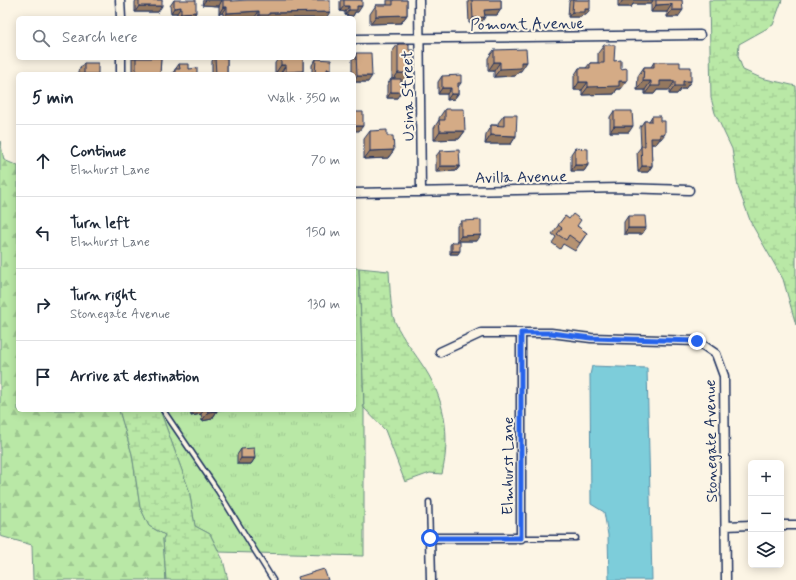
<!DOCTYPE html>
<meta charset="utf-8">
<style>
:root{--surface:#fff;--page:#f2f2f3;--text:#1f2937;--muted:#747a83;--line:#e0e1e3}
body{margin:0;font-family:Mynerve,sans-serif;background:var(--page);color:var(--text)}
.controls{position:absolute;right:12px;bottom:12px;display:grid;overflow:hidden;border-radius:6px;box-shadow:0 2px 10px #0003}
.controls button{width:36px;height:36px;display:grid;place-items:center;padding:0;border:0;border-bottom:1px solid var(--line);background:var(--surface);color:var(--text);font:20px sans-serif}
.stop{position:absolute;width:12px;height:12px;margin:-9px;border:3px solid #2563eb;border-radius:50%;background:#fff}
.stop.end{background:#2563eb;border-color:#fff;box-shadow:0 1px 4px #0008}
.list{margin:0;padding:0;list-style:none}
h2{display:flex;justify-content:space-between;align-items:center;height:52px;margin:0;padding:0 16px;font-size:17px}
h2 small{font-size:13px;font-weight:400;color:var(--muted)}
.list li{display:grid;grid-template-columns:26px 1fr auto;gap:12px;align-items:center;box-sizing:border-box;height:72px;padding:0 16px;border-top:1px solid var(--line)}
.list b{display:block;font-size:15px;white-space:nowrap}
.list p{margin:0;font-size:13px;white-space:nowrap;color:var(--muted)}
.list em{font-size:13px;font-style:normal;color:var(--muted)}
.icon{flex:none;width:22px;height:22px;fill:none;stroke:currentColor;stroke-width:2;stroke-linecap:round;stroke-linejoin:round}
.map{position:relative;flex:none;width:796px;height:580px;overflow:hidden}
.search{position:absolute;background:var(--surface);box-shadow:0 2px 10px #0003;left:16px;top:16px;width:340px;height:44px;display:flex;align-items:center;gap:10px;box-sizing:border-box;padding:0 14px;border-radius:6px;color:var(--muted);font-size:15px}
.panel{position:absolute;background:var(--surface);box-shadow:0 2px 10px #0003;left:16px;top:72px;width:340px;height:340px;border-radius:6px}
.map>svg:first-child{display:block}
.grass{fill:url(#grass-tufts);stroke:#6a8c82}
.forest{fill:url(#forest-firs);stroke:#6a8c82}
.wetland{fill:url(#wetland-marsh);stroke:#6a8c82}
.water{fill:#7dcdda;stroke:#568ea8}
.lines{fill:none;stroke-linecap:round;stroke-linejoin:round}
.lane-casing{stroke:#1b2f5e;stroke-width:7}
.street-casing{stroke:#1b2f5e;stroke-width:11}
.lane{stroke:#fcf5e5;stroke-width:4}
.street{stroke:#fcf5e5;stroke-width:8}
.wall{fill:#b69373;stroke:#1b2f5e}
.shaded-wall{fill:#94785e;stroke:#1b2f5e}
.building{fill:#d4ab86;stroke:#1b2f5e}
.route{stroke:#2563eb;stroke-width:5}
.labels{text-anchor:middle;stroke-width:4;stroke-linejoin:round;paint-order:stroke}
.street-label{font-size:16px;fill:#1b2f5e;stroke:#fcf5e5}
</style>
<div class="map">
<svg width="796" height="580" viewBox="0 0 796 580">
<defs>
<pattern id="grass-tufts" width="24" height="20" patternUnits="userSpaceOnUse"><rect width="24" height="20" fill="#b9e8a6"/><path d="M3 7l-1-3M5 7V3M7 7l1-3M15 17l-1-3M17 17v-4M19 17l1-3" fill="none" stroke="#9ec791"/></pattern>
<pattern id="forest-firs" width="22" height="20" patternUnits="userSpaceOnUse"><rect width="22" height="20" fill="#b9e8a6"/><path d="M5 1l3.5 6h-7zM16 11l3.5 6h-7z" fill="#9ec791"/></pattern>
<pattern id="wetland-marsh" width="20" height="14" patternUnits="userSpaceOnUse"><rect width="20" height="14" fill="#b9e8a6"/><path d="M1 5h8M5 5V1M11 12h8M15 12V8" fill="none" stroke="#9ec791"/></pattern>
</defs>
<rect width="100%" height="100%" fill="#fcf5e5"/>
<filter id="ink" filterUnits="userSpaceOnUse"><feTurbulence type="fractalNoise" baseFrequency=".025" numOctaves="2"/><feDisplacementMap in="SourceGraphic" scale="8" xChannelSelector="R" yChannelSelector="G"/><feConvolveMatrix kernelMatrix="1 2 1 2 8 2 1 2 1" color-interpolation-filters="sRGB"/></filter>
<g filter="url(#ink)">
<path class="grass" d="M 354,268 L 359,268 L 364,408 L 364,556 L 219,552 L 210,534 L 195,526 L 189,490 L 160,410 L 354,410 Z"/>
<path class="forest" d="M 0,141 L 4,160 L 18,166 L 18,410 L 119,410 L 132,454 L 140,507 L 149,526 L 165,535 L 163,539 L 166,580 L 33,580 L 32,545 L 0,536 Z"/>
<path class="wetland" d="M 709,0 L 782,0 L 773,25 L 739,44 L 738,56 L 743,70 L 761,78 L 796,86 L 796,325 L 783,279 L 751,223 L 738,187 L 732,149 L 715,113 L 711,98 Z
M 359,268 L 389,271 C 390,286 390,301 393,316 C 398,333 412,349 421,363 C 445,397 451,435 442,474 L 430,473 L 405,482 L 385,430 L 364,408 Z
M 119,410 L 160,410 L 189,490 L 195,526 L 210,534 L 223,560 L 228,580 L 166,580 L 163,539 L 165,535 L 149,526 L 140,507 L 132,454 Z"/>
<path class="water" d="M 592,366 L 647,368 L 652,580 L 609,580 L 608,535 L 604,512 L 591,504 L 590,375 Z"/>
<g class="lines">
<g class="lane-casing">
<path id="lane" d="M 163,410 L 218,491 L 273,580
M 429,502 L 430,538
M 521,538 L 576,538"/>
</g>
<g class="street-casing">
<path id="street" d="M 120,0 L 121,18
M 419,0 L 421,192
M 354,39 L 700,35
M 121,74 L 121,58
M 354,193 L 621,188 L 689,190
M 440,352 L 481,333 L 551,333 L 591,338 L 697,341 L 716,354 L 724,376 L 726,580
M 781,525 L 796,525
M 726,526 L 751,525
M 431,580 L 430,538 L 521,538 L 521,333"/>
</g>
<use href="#lane" class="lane"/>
<use href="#street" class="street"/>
</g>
<path class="wall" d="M 136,0 L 162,0 L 158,12 L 135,12 L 135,2 Z
M 174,0 L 196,12 L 193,18 L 177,18 L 177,13 L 171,13 L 170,6 Z
M 203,0 L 231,0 L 231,1 L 326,18 L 255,18 L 255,17 L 242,18 L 223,18 L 223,13 L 219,14 L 219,6 L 202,5 Z
M 341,0 L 362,0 L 358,12 L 355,12 L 353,16 L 345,15 L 345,12 L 340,11 L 340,1 Z
M 387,0 L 407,0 L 407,15 L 401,23 L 370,24 L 370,14 L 376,5 L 387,5 Z
M 469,0 L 501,0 L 501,9 L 497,15 L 484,15 L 481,23 L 469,23 L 468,1 Z
M 570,0 L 590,0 L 586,15 L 583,15 L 581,17 L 568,17 L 569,2 Z
M 618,0 L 682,0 L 678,17 L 667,17 L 667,12 L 651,12 L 651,4 L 633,4 L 631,7 L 618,7 Z
M 398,44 L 409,50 L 413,59 L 409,64 L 409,73 L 403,82 L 401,82 L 397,98 L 387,98 L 387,85 L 391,79 L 392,79 L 392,52 Z
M 604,45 L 614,61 L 621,89 L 617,89 L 614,94 L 582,95 L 582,90 L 574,90 L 574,76 L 579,68 L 586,68 L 590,63 L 598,63 L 598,53 Z
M 494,50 L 521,71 L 519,71 L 515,76 L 494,77 L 494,71 L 488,71 L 488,58 Z
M 356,53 L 368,82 L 354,82 L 354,74 L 352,74 L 352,59 L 354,58 L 354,56 Z
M 132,58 L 161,58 L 160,74 L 132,74 Z
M 214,58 L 227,58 L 227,74 L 212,74 L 212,61 Z
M 279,58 L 303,58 L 303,71 L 301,74 L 275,74 L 275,63 Z
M 316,59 L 328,74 L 312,74 L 312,65 Z
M 654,62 L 680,67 L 691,81 L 685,89 L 681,89 L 677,94 L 669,94 L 669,90 L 657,90 L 654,94 L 645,94 L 645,90 L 637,90 L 638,76 L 644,67 L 651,67 Z
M 84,63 L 98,74 L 78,74 L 78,71 Z
M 179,64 L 189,69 L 197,74 L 172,74 Z
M 442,76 L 461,83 L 458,87 L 458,94 L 454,99 L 447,100 L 447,94 L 438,94 L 438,82 Z
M 445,109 L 465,131 L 459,139 L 434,140 L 434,128 L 439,120 L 439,118 Z
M 614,111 L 629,132 L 610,132 L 610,117 Z
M 504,115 L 516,136 L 511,144 L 485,144 L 486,134 L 491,125 L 498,125 L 498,123 Z
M 652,116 L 661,139 L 660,139 L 656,144 L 651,144 L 652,166 L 648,172 L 638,172 L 637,152 L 641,147 L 640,127 L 644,121 L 649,121 Z
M 370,131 L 387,136 L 394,150 L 388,158 L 364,159 L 364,139 Z
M 575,148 L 588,165 L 584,171 L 571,171 L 571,154 Z
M 440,151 L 460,166 L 456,171 L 436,172 L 436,156 Z
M 565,216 L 577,226 L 587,233 L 575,251 L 563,244 L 560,249 L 552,243 L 556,237 L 552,234 Z
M 628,216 L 646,228 L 642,234 L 624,234 L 624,222 Z
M 461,221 L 477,241 L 457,241 L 457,226 Z
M 452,242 L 458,254 L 450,254 L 450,245 Z
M 190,410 L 217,410 L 217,411 L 212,419 L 202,421 L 201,414 L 191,416 Z
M 241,449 L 255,458 L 251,464 L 237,464 L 237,455 Z"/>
<path class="shaded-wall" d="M 206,0 L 222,0 L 219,6 L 202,5 Z
M 623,0 L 653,0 L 651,4 L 633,4 L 631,7 L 618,7 Z
M 672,4 L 667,12 L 651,12 L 656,5 Z
M 139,6 L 162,6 L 158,12 L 135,12 Z
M 344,6 L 349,6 L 345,12 L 340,11 Z
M 357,6 L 362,6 L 358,12 L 355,12 L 353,16 L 345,15 L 349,10 Z
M 181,7 L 177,13 L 171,13 L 174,8 Z
M 223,7 L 227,7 L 223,13 L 219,14 Z
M 501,9 L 497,15 L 480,15 L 484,10 Z
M 585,9 L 590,9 L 586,15 L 583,15 L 581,17 L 568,17 L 572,12 Z
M 672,10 L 683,10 L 678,17 L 667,17 Z
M 259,11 L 255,17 L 224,18 L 227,13 Z
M 196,12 L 193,18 L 177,18 L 181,13 Z
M 330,12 L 326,18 L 257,18 L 259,15 L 269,13 Z
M 407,15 L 401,23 L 370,24 L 376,16 Z
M 485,17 L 481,23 L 469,23 L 473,18 Z
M 410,59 L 413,59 L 407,68 Z
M 494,62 L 500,62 L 494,71 L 488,71 Z
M 521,62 L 527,62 L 521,71 L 519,71 L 515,76 L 494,77 L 500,69 Z
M 281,65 L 286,65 L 280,74 L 275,74 Z
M 327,69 L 331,69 L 328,74 L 323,74 Z
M 303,71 L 301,74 L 284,74 L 286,72 Z
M 398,73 L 409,73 L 403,82 L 392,81 Z
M 357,76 L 372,76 L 368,82 L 354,82 L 354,80 Z
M 619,81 L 627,81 L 621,89 L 617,89 L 614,94 L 582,95 L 588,87 Z
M 643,81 L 651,81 L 645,90 L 637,90 Z
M 660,81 L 675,81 L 669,90 L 657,90 L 654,94 L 645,94 L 651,86 Z
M 683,81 L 691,81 L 685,89 L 681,89 L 677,94 L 669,94 L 675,86 Z
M 579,82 L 588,82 L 582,90 L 574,90 Z
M 442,88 L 451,88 L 447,94 L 438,94 Z
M 391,92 L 401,92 L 397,98 L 387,98 Z
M 451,94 L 458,94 L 454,99 L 447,100 Z
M 354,126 L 363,126 L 359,131 L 354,131 Z
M 614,126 L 633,126 L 629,132 L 610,132 Z
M 440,131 L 465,131 L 459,139 L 434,140 Z
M 660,134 L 665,134 L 661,139 L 660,139 L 656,144 L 647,144 L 651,138 Z
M 491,135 L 516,136 L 511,144 L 485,144 Z
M 394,150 L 388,158 L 364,159 L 370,151 Z
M 575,165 L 588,165 L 584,171 L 571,171 Z
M 440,166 L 460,166 L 456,171 L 436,172 Z
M 642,166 L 652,166 L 648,172 L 638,172 Z
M 628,228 L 646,228 L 642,234 L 624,234 Z
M 481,235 L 477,241 L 457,241 L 461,236 Z
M 452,251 L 460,251 L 458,254 L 450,254 Z
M 195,410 L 204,410 L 201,414 L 191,416 Z
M 217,411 L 212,419 L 202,421 L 208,412 Z
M 241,458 L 255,458 L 251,464 L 237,464 Z"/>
<path class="building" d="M 139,0 L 162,0 L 162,6 L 139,6 Z
M 174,0 L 196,0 L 196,12 L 181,13 L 181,7 L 174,8 Z
M 223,0 L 231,0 L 231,1 L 248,0 L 330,0 L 330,12 L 269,13 L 269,15 L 259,15 L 259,11 L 227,13 L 227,7 L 223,7 Z
M 344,0 L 362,0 L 362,6 L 357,6 L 357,10 L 349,10 L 349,6 L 344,6 Z
M 393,0 L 407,0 L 407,15 L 376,16 L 376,5 L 393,5 Z
M 472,0 L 501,0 L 501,9 L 484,10 L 485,17 L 473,18 Z
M 573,0 L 590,0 L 590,9 L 585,9 L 585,12 L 572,12 Z
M 656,0 L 682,0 L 683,10 L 672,10 L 672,4 L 656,5 Z
M 398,44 L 409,44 L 409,50 L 413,50 L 413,59 L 410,59 L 409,73 L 398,73 Z
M 604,45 L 615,45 L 614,61 L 621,60 L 621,69 L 627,68 L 627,81 L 619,81 L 619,86 L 588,87 L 588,82 L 579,82 L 579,68 L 590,68 L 590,63 L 604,63 Z
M 526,49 L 527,62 L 521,62 L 521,68 L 500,69 L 500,62 L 494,62 L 494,50 Z
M 356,53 L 371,53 L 372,76 L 357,76 Z
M 136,58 L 161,58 L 160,74 L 136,74 Z
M 215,58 L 227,58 L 227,74 L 216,74 Z
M 281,58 L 303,58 L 303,71 L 286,72 L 286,65 L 281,65 Z
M 316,59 L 331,60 L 331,69 L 327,69 L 327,74 L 315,74 Z
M 654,62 L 680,62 L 680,67 L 691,67 L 691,81 L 683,81 L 683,86 L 675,86 L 675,81 L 660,81 L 660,86 L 651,86 L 651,81 L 643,81 L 644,67 L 654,67 Z
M 84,63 L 98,63 L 98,74 L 84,74 Z
M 179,64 L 189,64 L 189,69 L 197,68 L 197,74 L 175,74 L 175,69 L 180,69 Z
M 461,75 L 461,83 L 458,83 L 458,94 L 451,94 L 451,88 L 442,88 L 442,76 Z
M 391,79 L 401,79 L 401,92 L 391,92 Z
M 445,109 L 464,109 L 465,131 L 440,131 L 439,120 L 445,120 Z
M 614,111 L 632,111 L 633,126 L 614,126 Z
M 354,112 L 363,112 L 363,126 L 354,126 Z
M 504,115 L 517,115 L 516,136 L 491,135 L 491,125 L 504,126 Z
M 652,116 L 660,116 L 660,121 L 665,121 L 665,134 L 660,134 L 660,138 L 651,138 L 652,166 L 642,166 L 641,146 L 645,146 L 644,121 L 652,121 Z
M 387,130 L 387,136 L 393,136 L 394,150 L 370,151 L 370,131 Z
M 575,148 L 588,149 L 588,165 L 575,165 Z
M 459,150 L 460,166 L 440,166 L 440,151 Z
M 573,214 L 581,220 L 577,226 L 587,233 L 580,243 L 569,235 L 566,240 L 557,234 L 562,228 L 558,225 L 565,216 L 569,219 Z
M 628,216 L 645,216 L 646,228 L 628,228 Z
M 481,220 L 481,235 L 461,236 L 461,221 Z
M 452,242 L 460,242 L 460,251 L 452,251 Z
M 207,410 L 217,410 L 217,411 L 208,412 Z
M 254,448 L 255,458 L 241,458 L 241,449 Z
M 324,569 L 328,580 L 299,580 L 298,577 Z"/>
</g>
<g class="lines" filter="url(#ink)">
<path class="route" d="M 430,538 L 521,538 L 521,333 L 551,333 L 591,338 L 697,341"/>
</g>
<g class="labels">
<g class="street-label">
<text transform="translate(527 23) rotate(-1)" y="6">Pomont Avenue</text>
<text transform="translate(407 96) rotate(-91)" y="6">Usina Street</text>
<text transform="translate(521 176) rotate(-1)" y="6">Avilla Avenue</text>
<text transform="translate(710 441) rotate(-91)" y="6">Stonegate Avenue</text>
<text transform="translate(507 466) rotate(-90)" y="6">Elmhurst Lane</text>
</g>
</g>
</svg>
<div class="controls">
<button>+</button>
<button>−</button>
<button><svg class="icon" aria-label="layers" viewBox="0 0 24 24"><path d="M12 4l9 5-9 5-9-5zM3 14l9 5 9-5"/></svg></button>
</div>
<div class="stop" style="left:430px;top:538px"></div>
<div class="stop end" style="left:697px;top:341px"></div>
<div class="search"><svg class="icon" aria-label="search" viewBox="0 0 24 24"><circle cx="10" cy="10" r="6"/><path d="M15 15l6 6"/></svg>Search here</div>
<section class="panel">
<h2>5 min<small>Walk · 350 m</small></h2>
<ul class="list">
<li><svg class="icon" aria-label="ahead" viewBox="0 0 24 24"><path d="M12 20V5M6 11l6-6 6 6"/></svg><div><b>Continue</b><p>Elmhurst Lane</p></div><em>70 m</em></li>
<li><svg class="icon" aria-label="left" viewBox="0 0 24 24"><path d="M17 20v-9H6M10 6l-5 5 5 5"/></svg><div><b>Turn left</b><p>Elmhurst Lane</p></div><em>150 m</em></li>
<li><svg class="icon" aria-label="right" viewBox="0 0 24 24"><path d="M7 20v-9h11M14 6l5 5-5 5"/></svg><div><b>Turn right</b><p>Stonegate Avenue</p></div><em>130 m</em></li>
<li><svg class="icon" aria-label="arrive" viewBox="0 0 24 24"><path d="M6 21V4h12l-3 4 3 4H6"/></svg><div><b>Arrive at destination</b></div></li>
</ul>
</section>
</div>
